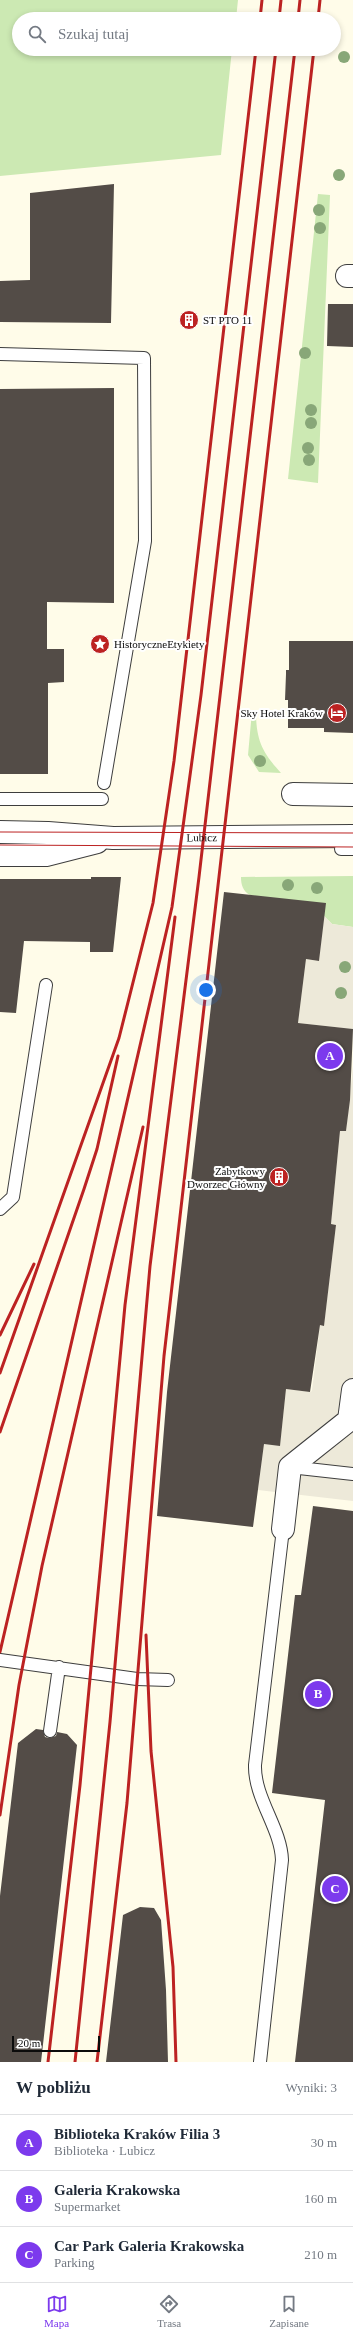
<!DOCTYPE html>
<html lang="pl">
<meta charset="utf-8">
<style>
:root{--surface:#fff;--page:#f2f2f3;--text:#1f2937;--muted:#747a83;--line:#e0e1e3;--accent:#7c3aed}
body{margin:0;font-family:"Times New Roman",serif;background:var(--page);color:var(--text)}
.scale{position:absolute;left:12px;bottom:10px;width:88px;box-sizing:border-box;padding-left:4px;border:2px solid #0b0b0b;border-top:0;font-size:11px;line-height:14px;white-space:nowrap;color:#0b0b0b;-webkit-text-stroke:3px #fff;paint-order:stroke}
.you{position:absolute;left:206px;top:990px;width:14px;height:14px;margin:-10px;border:3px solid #fff;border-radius:50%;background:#1a73e8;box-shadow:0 0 0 6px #1a73e833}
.badge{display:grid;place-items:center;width:26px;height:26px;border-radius:50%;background:var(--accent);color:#fff;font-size:13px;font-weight:700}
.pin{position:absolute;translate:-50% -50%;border:2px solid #fff;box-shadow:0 1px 4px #0006}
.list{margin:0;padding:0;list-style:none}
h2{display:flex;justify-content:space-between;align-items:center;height:52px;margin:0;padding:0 16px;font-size:17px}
h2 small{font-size:13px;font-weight:400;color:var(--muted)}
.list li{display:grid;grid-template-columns:26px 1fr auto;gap:12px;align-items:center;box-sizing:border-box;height:56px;padding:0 16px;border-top:1px solid var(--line)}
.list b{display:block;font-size:15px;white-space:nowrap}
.list p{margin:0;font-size:13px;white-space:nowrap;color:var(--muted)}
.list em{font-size:13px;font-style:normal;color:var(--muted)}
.icon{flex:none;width:22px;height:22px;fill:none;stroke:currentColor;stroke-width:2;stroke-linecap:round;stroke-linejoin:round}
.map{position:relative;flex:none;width:353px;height:2062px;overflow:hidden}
.search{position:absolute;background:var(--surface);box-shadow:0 2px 6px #0003;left:12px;right:12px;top:12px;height:44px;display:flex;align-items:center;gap:10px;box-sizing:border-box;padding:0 14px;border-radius:22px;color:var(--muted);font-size:15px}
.sheet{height:220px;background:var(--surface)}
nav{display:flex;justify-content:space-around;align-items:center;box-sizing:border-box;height:56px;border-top:1px solid var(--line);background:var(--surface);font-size:11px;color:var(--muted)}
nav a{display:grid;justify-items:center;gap:2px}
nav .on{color:var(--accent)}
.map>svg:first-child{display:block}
.green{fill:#cce9b3}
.plaza{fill:#ede9d9}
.building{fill:#534c47}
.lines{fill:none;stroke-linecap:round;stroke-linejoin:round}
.lane-casing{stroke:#3e3e3e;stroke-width:14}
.street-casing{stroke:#3e3e3e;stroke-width:24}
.lane{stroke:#fff;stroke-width:12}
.street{stroke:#fff;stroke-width:22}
.tram{stroke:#bc2222;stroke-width:1}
.rail{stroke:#bc2222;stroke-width:3}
.tree{fill:#88a778}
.labels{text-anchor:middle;stroke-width:4;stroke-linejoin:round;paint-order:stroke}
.poi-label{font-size:11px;fill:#0b0b0b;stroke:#fff;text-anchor:start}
.street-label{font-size:11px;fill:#0b0b0b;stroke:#fff}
</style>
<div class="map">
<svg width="353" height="2062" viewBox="0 0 353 2062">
<rect width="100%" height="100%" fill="#fffce9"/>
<path class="green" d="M 0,0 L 238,0 L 236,19 L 19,19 L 19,49 L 232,49 L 221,155 L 0,176 Z
M 318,194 L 330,195 L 318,483 L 288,479 Z
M 252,711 L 256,711 C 256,740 262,752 281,773 L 259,772 L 248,755 Z
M 353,876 L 353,927 L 332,924 L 324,916 L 250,895 C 243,891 241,885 241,877 Z"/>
<path class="plaza" d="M 324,916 L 332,924 L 353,927 L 353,1029 L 298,1023 L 306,959 L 319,961 Z
M 353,1066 L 353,1501 L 258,1490 L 264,1444 L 280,1445 L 286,1389 L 311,1392 L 312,1390 L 320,1325 L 324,1325 L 336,1225 L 331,1224 L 340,1131 L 346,1131 Z"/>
<path class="building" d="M 114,184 L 111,323 L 0,322 L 0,281 L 30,280 L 30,193 Z
M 328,304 L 353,304 L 353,347 L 327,346 Z
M 114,388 L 114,603 L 47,602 L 47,649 L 64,649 L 64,682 L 48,683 L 48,774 L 0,774 L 0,389 Z
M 289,641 L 353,641 L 353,733 L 324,732 L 324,728 L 288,728 L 288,700 L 285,700 L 286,674 L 286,670 L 289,670 Z
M 91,877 L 121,877 L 113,952 L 90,952 L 90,942 L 24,941 L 16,1013 L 0,1012 L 0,879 L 91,879 Z
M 224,892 L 326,903 L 319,961 L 306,959 L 298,1023 L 353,1029 L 350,1100 L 346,1131 L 340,1131 L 331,1224 L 336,1225 L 324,1326 L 320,1325 L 310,1392 L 286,1389 L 280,1446 L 264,1444 L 253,1527 L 157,1516 L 167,1392 Z
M 313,1506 L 353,1511 L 353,2062 L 295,2062 L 325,1800 L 272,1793 L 295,1595 L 301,1595 Z
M 36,1729 L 43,1730 L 45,1737 L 49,1738 L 56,1736 L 57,1732 L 67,1734 L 77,1745 L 41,2062 L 0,2062 L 0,1896 L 18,1743 Z
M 140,1907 L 154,1908 L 161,1920 L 166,1990 L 168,2062 L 106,2062 L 123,1915 Z"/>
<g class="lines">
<g class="lane-casing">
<path id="lane" d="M 0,354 L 144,358 L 145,541 L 104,783
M 0,799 L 102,799
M 341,849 L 353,849
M 0,1209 L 13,1197 L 46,985
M 290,1467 L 353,1474
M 0,1660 L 137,1679 L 168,1680
M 50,1731 L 59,1667
M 260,2062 L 282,1860 C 281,1828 254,1798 255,1765 L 283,1529"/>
</g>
<g class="street-casing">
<g id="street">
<path d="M 347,276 L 353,276"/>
<path d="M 293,794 L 353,795"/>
<path id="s1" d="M 0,832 L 48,833 L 113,838 L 353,836"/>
<path d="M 0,855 L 46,855 L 97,842"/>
<path d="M 283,1529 L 290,1467 L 349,1420 L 353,1390"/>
</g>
</g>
<use href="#lane" class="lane"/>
<use href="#street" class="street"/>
<path class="tram" d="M 0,832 L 353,833
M 0,845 L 353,847"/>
<path class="rail" d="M 260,19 L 262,0
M 279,19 L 281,0
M 298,19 L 300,0
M 318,19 L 320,0
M 0,1335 L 34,1264
M 0,1373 L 119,1038 L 153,903 L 174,761 L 256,49
M 0,1432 L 84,1189 L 97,1149 L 118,1056
M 146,1635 L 151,1751 L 173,1967 L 176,2062
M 0,1652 L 172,907 L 201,695 L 276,49
M 0,1815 L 19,1685 L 42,1566 L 143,1127
M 48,2062 L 80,1785 L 125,1305 L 175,917
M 75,2062 L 110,1722 L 150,1266 L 199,877 L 295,49
M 97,2062 L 127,1803 L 164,1356 L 314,49"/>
</g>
<g class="tree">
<circle cx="344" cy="57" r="6"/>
<circle cx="339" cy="175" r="6"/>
<circle cx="319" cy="210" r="6"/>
<circle cx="320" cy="228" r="6"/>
<circle cx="305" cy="353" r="6"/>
<circle cx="311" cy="410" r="6"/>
<circle cx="311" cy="423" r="6"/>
<circle cx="308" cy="448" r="6"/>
<circle cx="309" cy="460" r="6"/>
<circle cx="260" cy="761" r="6"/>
<circle cx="288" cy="885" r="6"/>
<circle cx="317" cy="888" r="6"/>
<circle cx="345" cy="967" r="6"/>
<circle cx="341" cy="993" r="6"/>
</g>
<defs>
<g id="building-disc" transform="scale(1)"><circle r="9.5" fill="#bc2222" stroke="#fff"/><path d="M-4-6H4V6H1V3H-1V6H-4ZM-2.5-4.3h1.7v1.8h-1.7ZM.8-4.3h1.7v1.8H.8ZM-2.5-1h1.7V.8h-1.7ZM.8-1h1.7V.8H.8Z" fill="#fff"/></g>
<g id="sight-disc" transform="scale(1)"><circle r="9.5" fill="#bc2222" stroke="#fff"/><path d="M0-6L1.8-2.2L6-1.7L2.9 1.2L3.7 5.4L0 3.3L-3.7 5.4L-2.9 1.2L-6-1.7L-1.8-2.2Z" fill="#fff"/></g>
<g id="hotel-disc" transform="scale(1)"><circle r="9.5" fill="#bc2222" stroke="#fff"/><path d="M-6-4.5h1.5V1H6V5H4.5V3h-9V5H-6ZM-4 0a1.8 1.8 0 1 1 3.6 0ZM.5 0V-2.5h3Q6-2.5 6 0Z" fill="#fff"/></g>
</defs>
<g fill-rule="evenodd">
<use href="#building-disc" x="189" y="320"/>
<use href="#sight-disc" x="100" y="644"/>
<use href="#hotel-disc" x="337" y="713"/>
<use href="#building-disc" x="279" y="1177"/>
</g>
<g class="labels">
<g class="poi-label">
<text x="203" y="324">ST PTO 11</text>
<text x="114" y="648">HistoryczneEtykiety</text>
<text x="323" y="717" text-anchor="end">Sky Hotel Kraków</text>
<text x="265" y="1175" text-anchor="end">Zabytkowy<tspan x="265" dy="13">Dworzec Główny</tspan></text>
</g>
<g class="street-label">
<text dy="4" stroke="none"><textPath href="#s1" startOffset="202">Lubicz</textPath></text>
</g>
</g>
</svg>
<div class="scale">20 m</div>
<div class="you"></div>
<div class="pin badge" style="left:330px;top:1056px">A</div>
<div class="pin badge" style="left:318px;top:1694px">B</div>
<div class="pin badge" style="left:335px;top:1889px">C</div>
<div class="search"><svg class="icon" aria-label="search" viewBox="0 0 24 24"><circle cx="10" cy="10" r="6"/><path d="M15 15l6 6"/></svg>Szukaj tutaj</div>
</div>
<section class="sheet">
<h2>W pobliżu<small>Wyniki: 3</small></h2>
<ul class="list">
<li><span class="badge">A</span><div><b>Biblioteka Kraków Filia 3</b><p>Biblioteka · Lubicz</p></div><em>30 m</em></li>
<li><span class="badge">B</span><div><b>Galeria Krakowska</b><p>Supermarket</p></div><em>160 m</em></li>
<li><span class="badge">C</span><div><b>Car Park Galeria Krakowska</b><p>Parking</p></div><em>210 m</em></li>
</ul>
</section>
<nav>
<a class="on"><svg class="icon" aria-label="map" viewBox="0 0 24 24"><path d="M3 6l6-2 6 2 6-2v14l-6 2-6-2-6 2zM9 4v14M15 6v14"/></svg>Mapa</a>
<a><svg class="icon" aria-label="directions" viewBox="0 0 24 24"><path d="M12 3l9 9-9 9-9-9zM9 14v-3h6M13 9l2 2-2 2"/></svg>Trasa</a>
<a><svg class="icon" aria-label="saved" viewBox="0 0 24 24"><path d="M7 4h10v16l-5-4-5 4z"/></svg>Zapisane</a>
</nav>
